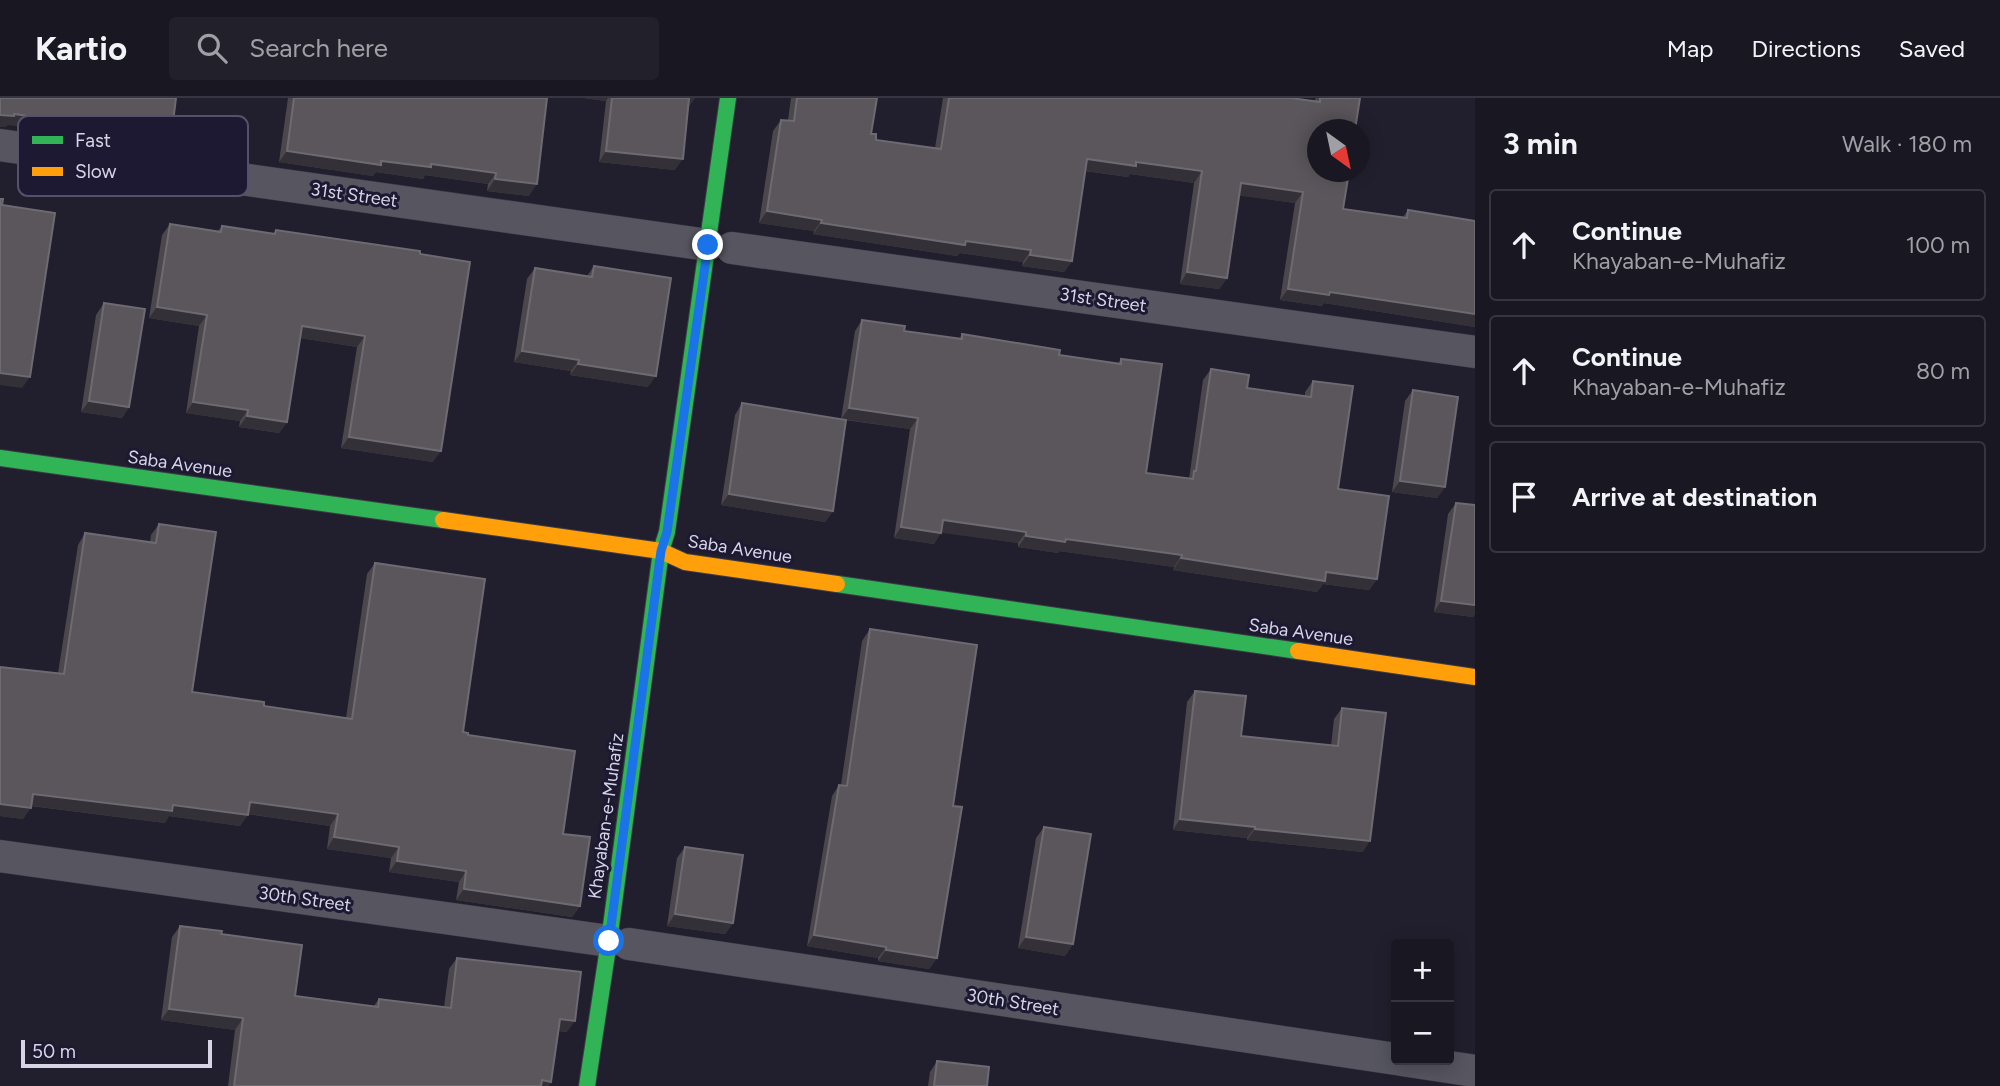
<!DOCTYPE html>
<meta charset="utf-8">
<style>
:root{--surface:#191722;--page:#22202a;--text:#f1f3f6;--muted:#9f9fa5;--line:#373640}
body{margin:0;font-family:Figtree,sans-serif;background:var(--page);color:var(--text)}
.controls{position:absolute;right:21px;bottom:21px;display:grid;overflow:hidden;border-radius:7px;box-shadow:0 4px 18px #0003}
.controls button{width:63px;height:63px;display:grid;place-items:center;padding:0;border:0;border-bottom:2px solid var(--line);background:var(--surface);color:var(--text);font:35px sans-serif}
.compass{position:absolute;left:1307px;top:21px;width:63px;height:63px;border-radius:50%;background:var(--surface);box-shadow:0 4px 18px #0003;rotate:147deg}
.scale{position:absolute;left:21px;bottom:18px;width:191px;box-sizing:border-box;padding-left:7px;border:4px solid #d6d5e6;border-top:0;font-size:19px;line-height:24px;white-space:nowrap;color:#d6d5e6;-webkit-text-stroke:5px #1d1933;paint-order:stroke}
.stop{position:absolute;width:21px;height:21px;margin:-16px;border:5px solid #1a73e8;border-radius:50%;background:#fff}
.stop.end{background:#1a73e8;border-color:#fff;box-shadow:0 2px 7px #0008}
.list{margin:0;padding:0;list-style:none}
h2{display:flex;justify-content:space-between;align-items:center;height:91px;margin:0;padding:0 28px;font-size:30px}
h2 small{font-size:23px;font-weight:400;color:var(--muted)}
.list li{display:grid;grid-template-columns:46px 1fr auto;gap:21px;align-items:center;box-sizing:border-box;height:112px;margin:0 14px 14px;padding:0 14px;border:2px solid var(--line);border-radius:7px}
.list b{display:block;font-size:26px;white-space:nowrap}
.list p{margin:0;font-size:23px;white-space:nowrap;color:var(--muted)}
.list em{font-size:23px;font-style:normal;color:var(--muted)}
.icon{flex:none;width:38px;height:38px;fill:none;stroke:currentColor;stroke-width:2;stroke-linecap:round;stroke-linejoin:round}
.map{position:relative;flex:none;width:1475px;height:988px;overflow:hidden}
header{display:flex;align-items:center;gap:42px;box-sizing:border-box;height:98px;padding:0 35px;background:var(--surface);border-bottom:2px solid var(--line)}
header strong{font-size:33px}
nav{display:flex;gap:38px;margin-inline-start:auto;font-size:24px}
.search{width:490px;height:63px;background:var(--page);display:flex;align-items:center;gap:18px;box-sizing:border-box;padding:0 24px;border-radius:7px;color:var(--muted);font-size:26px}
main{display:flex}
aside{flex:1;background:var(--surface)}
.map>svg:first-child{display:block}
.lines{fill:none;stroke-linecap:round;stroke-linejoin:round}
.street-casing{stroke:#3c3b47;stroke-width:33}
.fast-casing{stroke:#3c3b47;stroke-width:18}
.slow-casing{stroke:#3c3b47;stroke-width:18}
.street{stroke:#565560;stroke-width:32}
.fast{stroke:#30b455;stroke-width:16}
.slow{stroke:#ff9f0a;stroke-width:16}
.wall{fill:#4b474b}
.shaded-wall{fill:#343038}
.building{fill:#5a565b;stroke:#6e6a71;stroke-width:2}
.route{stroke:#1a73e8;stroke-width:9}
.labels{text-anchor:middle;stroke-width:6;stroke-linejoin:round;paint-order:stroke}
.street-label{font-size:18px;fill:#d6d5e6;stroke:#1d1933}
.key{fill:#1d1933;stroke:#545169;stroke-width:2}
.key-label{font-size:19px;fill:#d6d5e6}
</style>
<header>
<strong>Kartio</strong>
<div class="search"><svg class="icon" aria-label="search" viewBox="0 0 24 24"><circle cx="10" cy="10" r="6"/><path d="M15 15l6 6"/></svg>Search here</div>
<nav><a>Map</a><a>Directions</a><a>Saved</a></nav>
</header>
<main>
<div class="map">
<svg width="1475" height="988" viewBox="0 0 1475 988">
<rect width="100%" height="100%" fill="#211f2d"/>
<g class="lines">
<g class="street-casing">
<path id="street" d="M 0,47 L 708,147
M 732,150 L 1475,254
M 0,758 L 609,843
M 629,846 L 1396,961
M 1402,962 L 1475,973"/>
</g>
<g class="fast-casing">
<path id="fast" d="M 0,360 L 443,422
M 837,486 L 1298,553
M 587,988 L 609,843 L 661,453 L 667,434 L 728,0"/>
</g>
<g class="slow-casing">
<path id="slow" d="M 443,422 L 661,453 L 685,464 L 837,486
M 1298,553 L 1475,579"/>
</g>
<use href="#street" class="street"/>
<use href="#fast" class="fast"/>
<use href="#slow" class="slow"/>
</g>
<path class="wall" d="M 288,0 L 547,0 L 529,98 L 487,93 L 488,86 L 425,77 L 423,81 L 376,74 L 373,78 L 279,64 Z
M 584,0 L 695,0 L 688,9 L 675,72 L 599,64 L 606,3 Z
M 791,0 L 877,0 L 871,36 L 876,42 L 935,50 L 943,0 L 1291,0 L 1314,3 L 1316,0 L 1360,0 L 1343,111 L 1403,119 L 1408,112 L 1475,123 L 1475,229 L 1324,205 L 1322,208 L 1280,202 L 1295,105 L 1239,97 L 1227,180 L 1219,191 L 1180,186 L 1194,85 L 1130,76 L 1128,79 L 1085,73 L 1072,163 L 1064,174 L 1022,168 L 1023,164 L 960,155 L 957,158 L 813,136 L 814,133 L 759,125 L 773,33 L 781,22 L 788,22 Z
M 170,126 L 218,133 L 222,128 L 273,136 L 276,132 L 420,156 L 433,364 L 341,350 L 357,249 L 300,240 L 287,324 L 279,335 L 239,329 L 240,323 L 186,315 L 199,228 L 149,220 L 162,137 Z
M 594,168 L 648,289 L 570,277 L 571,273 L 514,264 L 527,181 L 535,170 L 587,178 Z
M 104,205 L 129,309 L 122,320 L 81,314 L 96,217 Z
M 862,222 L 904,233 L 959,241 L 962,236 L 1059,257 L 1118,265 L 1121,261 L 1146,375 L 1189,381 L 1203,282 L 1211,271 L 1247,290 L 1305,298 L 1305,294 L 1313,283 L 1338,391 L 1377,481 L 1369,492 L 1323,486 L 1317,494 L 1173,472 L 1174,469 L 1059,453 L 1058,455 L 1018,449 L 1018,445 L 941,434 L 934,446 L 894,440 L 910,331 L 845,322 L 833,413 L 825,424 L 721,407 L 735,317 L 742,305 L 841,321 L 855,233 Z
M 1413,292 L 1445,389 L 1437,400 L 1392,394 L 1405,303 Z
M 1456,405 L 1475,407 L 1475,516 L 1473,519 L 1434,514 L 1448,416 Z
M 159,426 L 192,594 L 264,608 L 346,620 L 367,476 L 375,465 L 463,634 L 468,637 L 563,736 L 580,808 L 572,819 L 456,802 L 459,784 L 389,774 L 391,760 L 327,751 L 330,728 L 248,716 L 240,728 L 169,718 L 165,725 L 31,708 L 23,721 L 0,718 L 0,569 L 58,575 L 78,447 L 85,435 L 150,445 L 151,437 Z
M 870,531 L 953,708 L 937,860 L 929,871 L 878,863 L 878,860 L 807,848 L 832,698 L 839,687 L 841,687 L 862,543 Z
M 1195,593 L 1241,638 L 1331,648 L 1334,621 L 1342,610 L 1363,754 L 1247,742 L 1247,740 L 1173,732 L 1187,604 Z
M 1044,729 L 1073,846 L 1065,858 L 1018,850 L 1036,740 Z
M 685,749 L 733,825 L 725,836 L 667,828 L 677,760 Z
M 180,828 L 221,836 L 295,898 L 373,909 L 379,901 L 444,909 L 449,871 L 457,860 L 567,934 L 558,933 L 551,984 L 548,988 L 228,988 L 235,932 L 161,922 L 172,839 Z
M 937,963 L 987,988 L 928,988 L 930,974 Z"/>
<path class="shaded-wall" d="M 584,0 L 608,0 L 606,3 Z
M 689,0 L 695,0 L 687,11 Z
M 14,16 L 129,32 L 121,43 L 8,27 L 6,29 L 0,29 L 0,17 Z
M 129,34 L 171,40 L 163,51 L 121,46 Z
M 287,53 L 381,63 L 431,66 L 496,75 L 488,86 L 425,77 L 423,81 L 376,74 L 373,78 L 279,64 Z
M 606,53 L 683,61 L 675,72 L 599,64 Z
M 1087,61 L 1136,64 L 1202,73 L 1194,85 L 1130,76 L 1128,79 L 1079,72 Z
M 495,81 L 537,86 L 529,98 L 487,93 Z
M 1241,85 L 1303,94 L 1295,105 L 1233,97 Z
M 767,113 L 822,122 L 814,133 L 759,125 Z
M 821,125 L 966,143 L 1031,152 L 1023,164 L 960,155 L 957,158 L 813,136 Z
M 1030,157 L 1072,163 L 1064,174 L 1022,168 Z
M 1187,174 L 1227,180 L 1219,191 L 1180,186 Z
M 1288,191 L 1330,194 L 1475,216 L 1475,229 L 1324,205 L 1322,208 L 1280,202 Z
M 157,209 L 207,217 L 199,228 L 149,220 Z
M 302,228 L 365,238 L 357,249 L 294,239 Z
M 522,253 L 579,262 L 571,273 L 514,264 Z
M 578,266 L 656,278 L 648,289 L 570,277 Z
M 0,275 L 30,279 L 22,290 L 0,287 Z
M 89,303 L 129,309 L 122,320 L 81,314 Z
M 193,304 L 248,312 L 240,323 L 186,315 Z
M 849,310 L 918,320 L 910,331 L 841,321 Z
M 247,318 L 287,324 L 279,335 L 239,329 Z
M 349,339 L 441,353 L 433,364 L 341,350 Z
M 1400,383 L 1445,389 L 1437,400 L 1392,394 Z
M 729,396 L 833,413 L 825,424 L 721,407 Z
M 943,422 L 1026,434 L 1018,445 L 935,434 Z
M 901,429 L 941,435 L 934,446 L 894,440 Z
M 1026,438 L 1066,441 L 1182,457 L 1174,469 L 1059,453 L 1058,455 L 1018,449 Z
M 1181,460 L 1326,474 L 1377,481 L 1369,492 L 1323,486 L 1317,494 L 1173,472 Z
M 1441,503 L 1475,507 L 1475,516 L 1473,519 L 1434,514 Z
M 33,696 L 173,707 L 248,717 L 240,728 L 169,718 L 165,725 L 25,707 Z
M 250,704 L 338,716 L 330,728 L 242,715 Z
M 0,706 L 31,710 L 23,721 L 0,718 Z
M 1180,721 L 1255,729 L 1247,740 L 1173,732 Z
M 1255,731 L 1370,743 L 1363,754 L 1247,742 Z
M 334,739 L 399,749 L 391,760 L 327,751 Z
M 397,763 L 466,773 L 459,784 L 389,774 Z
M 464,791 L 580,808 L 572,819 L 456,802 Z
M 675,816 L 733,825 L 725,836 L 667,828 Z
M 814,837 L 886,849 L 878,860 L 807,848 Z
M 1026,839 L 1073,846 L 1065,858 L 1018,850 Z
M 886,852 L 937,860 L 929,871 L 878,863 Z
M 169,911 L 243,920 L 235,932 L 161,922 Z
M 560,921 L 575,923 L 567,934 L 552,932 Z
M 542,982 L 551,984 L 548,988 L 538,988 Z"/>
<path class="building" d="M 0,0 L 176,0 L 171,40 L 129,34 L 129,32 L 14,16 L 14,18 L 0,17 Z
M 294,0 L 547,0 L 537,86 L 495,81 L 496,75 L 431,66 L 431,69 L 381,63 L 381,67 L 287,53 Z
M 612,0 L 689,0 L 683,61 L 606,53 Z
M 797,0 L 877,0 L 871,36 L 876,36 L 876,42 L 941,51 L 949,0 L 1291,0 L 1320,4 L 1320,0 L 1360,0 L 1355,32 L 1318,32 L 1318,74 L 1349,74 L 1343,111 L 1407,120 L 1408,112 L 1475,123 L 1475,216 L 1330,194 L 1329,197 L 1288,191 L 1303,94 L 1241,85 L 1227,180 L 1187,174 L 1202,73 L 1136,64 L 1136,68 L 1087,61 L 1072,163 L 1030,157 L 1031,152 L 966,143 L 965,147 L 821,125 L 822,122 L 767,113 L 781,22 L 794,23 Z
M 0,101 L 3,101 L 2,107 L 55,115 L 30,279 L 0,275 Z
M 170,126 L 221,134 L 222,128 L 275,136 L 276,132 L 420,153 L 420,156 L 470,164 L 441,353 L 349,339 L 365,238 L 302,228 L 287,324 L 247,318 L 248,312 L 193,304 L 207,217 L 157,209 Z
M 594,168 L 671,180 L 656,278 L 578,266 L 579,262 L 522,253 L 535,170 L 592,179 Z
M 104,205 L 145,211 L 129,309 L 89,303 Z
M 862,222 L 905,228 L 904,233 L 962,241 L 962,236 L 1060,252 L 1059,257 L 1121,266 L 1121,261 L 1162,266 L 1146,375 L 1193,381 L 1194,373 L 1196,373 L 1211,271 L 1249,277 L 1247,290 L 1311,299 L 1313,283 L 1353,288 L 1338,391 L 1389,398 L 1377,481 L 1326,474 L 1325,483 L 1181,460 L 1182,457 L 1066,441 L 1065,444 L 1026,438 L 1026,434 L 943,422 L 941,435 L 901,429 L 918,320 L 849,310 Z
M 1413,292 L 1458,299 L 1445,389 L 1400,383 Z
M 742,305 L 846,322 L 833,413 L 729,396 Z
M 1456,405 L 1475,407 L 1475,507 L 1441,503 Z
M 159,426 L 216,434 L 192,594 L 264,604 L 264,608 L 352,621 L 375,465 L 485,481 L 463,634 L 468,635 L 468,637 L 575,653 L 563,736 L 590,739 L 580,808 L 464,791 L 466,773 L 397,763 L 399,749 L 334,739 L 338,716 L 250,704 L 248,717 L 173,707 L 172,713 L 33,696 L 31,710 L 0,706 L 0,569 L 64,576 L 85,435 L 156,445 Z
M 870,531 L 977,547 L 953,708 L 962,709 L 937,860 L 886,852 L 886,849 L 814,837 L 839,687 L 847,688 Z
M 1195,593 L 1246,598 L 1241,638 L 1338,648 L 1342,610 L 1386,615 L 1370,743 L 1255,731 L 1255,729 L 1180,721 Z
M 1044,729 L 1091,736 L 1073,846 L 1026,839 Z
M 685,749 L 743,757 L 733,825 L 675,816 Z
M 180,828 L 222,833 L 221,836 L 302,847 L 295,898 L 378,909 L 379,901 L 451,910 L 457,860 L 581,874 L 575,923 L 560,921 L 551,984 L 542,982 L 541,988 L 234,988 L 243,920 L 169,911 Z
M 937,963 L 989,969 L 987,988 L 934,988 Z"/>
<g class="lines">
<path class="route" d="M 609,843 L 661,453 L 667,434 L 708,147"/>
</g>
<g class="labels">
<g class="street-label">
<text transform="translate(354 97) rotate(8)" y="6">31st Street</text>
<text transform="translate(1103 202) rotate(8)" y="6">31st Street</text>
<text transform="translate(180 366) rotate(8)" y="6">Saba Avenue</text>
<text transform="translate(740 451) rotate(9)" y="6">Saba Avenue</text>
<text transform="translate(1301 534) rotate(8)" y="6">Saba Avenue</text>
<text transform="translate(606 718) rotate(-82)" y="6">Khayaban-e-Muhafiz</text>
<text transform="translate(305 801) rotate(8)" y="6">30th Street</text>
<text transform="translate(1013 904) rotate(9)" y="6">30th Street</text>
</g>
</g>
<rect x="18" y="18" width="230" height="80" rx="10" class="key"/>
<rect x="32" y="38" width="31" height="8" fill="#30b455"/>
<rect x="32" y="69" width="31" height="9" fill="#ff9f0a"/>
<g class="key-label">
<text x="75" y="49">Fast</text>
<text x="75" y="80">Slow</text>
</g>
</svg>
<div class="controls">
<button>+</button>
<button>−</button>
</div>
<svg class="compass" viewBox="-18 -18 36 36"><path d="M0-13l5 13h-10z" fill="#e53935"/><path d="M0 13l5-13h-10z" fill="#9f9fa5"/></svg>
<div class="scale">50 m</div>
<div class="stop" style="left:609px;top:843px"></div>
<div class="stop end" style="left:708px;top:147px"></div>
</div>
<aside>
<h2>3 min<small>Walk · 180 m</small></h2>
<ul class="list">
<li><svg class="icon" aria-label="ahead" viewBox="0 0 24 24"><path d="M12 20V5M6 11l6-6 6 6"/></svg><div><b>Continue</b><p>Khayaban-e-Muhafiz</p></div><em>100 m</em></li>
<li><svg class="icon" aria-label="ahead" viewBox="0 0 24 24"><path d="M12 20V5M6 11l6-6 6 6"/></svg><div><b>Continue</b><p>Khayaban-e-Muhafiz</p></div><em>80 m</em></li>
<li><svg class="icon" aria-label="arrive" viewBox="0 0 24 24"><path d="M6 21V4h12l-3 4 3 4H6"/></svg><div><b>Arrive at destination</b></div></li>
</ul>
</aside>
</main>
